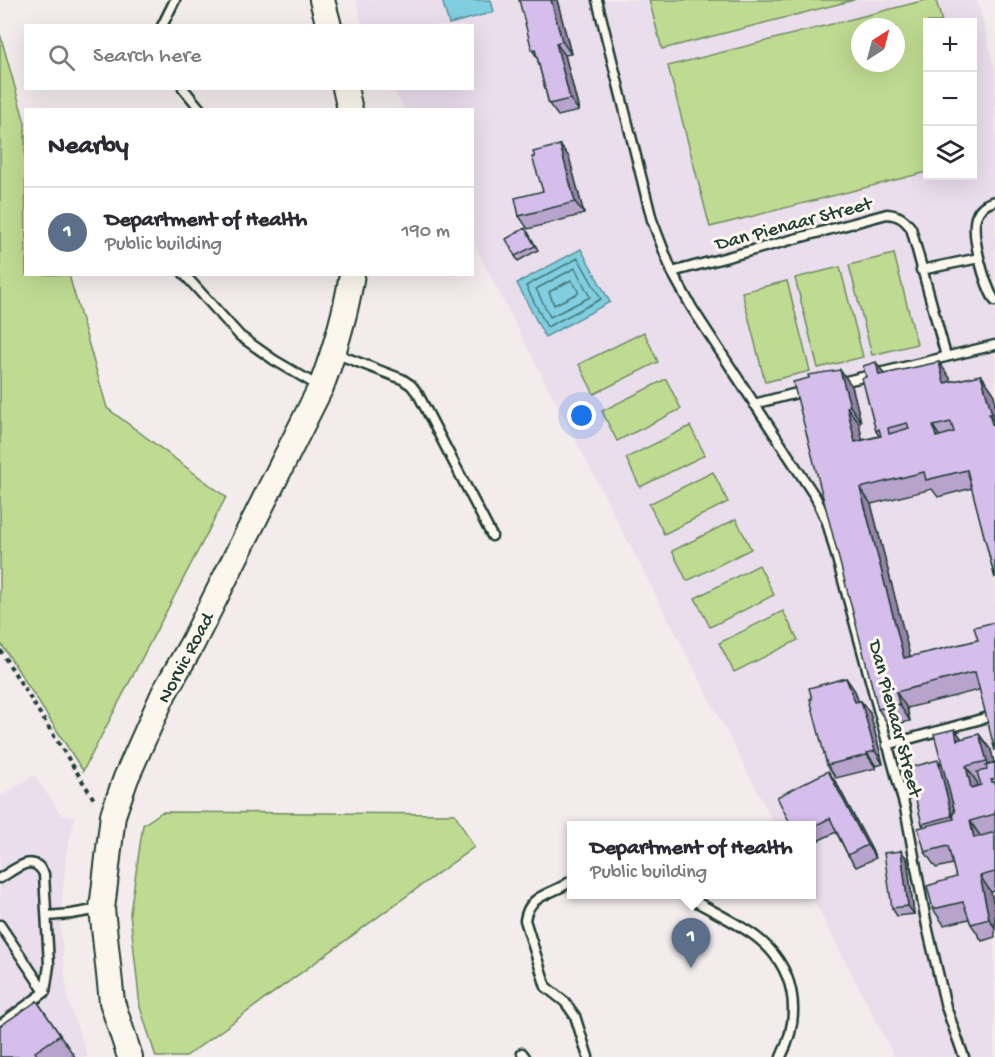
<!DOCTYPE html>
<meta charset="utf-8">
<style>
:root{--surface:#fff;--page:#f7f7f7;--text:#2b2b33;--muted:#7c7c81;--line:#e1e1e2;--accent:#0b8043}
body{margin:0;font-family:"Gochi Hand",sans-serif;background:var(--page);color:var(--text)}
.controls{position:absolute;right:18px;top:18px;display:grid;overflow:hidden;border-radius:0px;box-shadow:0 6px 24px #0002}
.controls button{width:54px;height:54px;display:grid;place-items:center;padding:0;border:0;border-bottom:2px solid var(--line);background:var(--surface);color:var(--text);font:30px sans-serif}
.compass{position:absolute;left:851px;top:18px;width:54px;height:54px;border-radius:50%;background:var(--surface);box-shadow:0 6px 24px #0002;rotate:36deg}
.you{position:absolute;left:582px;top:416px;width:21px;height:21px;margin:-15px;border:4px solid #fff;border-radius:50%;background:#1a73e8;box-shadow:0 0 0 9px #1a73e833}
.badge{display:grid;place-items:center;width:39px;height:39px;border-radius:50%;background:var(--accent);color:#fff;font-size:20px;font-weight:700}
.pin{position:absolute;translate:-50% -50px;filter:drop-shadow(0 2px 3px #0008)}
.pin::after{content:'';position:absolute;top:32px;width:21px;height:18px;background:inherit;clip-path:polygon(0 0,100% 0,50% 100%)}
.popup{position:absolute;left:567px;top:821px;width:249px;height:78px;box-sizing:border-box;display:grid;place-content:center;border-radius:0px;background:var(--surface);filter:drop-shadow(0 2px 4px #0005);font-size:20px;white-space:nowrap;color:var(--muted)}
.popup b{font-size:22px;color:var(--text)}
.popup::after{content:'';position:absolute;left:50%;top:100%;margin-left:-12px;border:12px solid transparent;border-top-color:var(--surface)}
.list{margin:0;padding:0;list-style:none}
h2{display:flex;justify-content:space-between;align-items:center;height:78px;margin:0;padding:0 24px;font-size:26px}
h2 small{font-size:20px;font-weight:400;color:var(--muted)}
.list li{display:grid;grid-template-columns:39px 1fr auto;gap:18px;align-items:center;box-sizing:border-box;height:90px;padding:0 24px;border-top:2px solid var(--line)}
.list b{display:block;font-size:22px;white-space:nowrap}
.list p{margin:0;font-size:20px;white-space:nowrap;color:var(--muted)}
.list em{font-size:20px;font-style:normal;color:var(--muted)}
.icon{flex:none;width:33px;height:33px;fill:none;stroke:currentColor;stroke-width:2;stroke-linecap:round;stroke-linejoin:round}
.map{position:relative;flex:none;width:995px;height:1057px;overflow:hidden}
.search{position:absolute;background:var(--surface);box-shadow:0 6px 24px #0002;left:24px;top:24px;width:450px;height:66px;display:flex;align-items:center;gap:15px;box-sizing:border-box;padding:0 21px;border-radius:0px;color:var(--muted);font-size:22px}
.panel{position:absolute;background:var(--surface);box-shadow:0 6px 24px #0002;left:24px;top:108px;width:450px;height:168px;border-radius:0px}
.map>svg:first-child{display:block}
.built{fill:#eaddec;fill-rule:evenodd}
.green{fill:#bfdb92;stroke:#6f8c63;stroke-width:1.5;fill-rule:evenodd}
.water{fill:#80cedf;stroke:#59949b;stroke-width:1.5}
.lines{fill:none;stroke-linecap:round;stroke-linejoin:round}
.shore{stroke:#467778;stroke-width:1.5}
.lane-casing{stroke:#1f3d34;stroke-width:13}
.secondary-casing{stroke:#1f3d34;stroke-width:28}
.path{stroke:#1f3d34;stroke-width:4;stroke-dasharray:4.5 4.5;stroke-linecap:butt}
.lane{stroke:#fbf7ec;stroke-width:8}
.secondary{stroke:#fbf7ec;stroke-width:24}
.wall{fill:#b7a3cb;stroke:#1f3d34;stroke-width:1.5}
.shaded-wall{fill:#9584a5;stroke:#1f3d34;stroke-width:1.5}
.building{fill:#d5bdec;stroke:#1f3d34;stroke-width:1.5;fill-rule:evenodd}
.labels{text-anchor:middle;stroke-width:6;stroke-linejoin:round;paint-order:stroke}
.street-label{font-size:20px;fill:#1f3d34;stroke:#fbf7ec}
</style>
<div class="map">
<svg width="995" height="1057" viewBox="0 0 995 1057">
<rect width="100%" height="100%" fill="#f3ebec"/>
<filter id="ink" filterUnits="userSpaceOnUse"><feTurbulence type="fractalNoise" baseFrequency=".0167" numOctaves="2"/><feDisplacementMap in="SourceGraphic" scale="12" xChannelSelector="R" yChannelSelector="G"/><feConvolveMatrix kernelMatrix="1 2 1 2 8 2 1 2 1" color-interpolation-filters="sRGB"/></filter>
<g filter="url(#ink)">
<path class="built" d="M 356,0 L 977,0 L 995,69 L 994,1057 L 895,1057 L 811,895 L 811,826 L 775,825 L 473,242 L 472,110 L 404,109 L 393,89 L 472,88 L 472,26 L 363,25 ZM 928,22 L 972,22 L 972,176 L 928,176 ZM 860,27 L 896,27 L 896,63 L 860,63 Z
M 34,775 L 62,816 L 75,816 L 66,854 L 60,927 L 68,1001 L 88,1057 L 0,1057 L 0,797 Z"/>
<path class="green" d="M 649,0 L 854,0 L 662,49 Z
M 926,0 L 936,0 L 942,22 L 928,22 L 927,172 L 710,227 L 668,66 ZM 860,27 L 896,27 L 896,63 L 860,63 Z
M 0,34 L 25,123 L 26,274 L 69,275 L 107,408 L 226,497 L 83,771 L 0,642 Z
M 894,254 L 917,344 L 872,355 L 849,265 Z
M 840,267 L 863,357 L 818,368 L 795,278 Z
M 787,281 L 810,371 L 765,382 L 742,292 Z
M 644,332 L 658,362 L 594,394 L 579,364 Z
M 666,379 L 681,409 L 617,441 L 602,411 Z
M 690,426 L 705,455 L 640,487 L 626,458 Z
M 713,472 L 728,502 L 664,534 L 649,504 Z
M 736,519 L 751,549 L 687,581 L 672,551 Z
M 759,565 L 774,595 L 710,627 L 695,598 Z
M 783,611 L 798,640 L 734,672 L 719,643 Z
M 162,812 L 455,814 L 474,847 L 185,1057 L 156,1057 L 140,1007 L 130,913 L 143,825 Z"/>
<path class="water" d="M 442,0 L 491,0 L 494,12 L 449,24 Z
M 581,249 L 610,302 L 545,337 L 517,283 Z"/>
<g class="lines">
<path class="shore" d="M 578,258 L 601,299 L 547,327 L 526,286 Z
M 575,268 L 590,297 L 550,317 L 536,289 Z
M 571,280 L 578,290 L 578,293 L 554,305 L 549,292 Z"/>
<g class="lane-casing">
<path id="lane" d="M 597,0 L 652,220 L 672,272 L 692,308 L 816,498 L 827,522 L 905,808 L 927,926 L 946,1007 L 964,1057
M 162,26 L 175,0
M 183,88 L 201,110
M 995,201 C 988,203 980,207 977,215 C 969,232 985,285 995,301
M 921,270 L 979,258
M 672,272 L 887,214 C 899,215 904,219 911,228 L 946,356
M 184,274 L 240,336 L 274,360 L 320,387
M 334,353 L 402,379 L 411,385 L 418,394 L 492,536
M 838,383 L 995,345
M 754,404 L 805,391
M 887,745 L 985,718
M 0,878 C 16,869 33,852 44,874 L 49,965 L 45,992 L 0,925
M 571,881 C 553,895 529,893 525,920 L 546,987 L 565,1002 L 575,1016 L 588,1057
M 682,894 C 706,908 733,920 755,936 C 795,966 803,1013 781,1057
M 47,916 L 71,914 L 100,909
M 0,1025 L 45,992
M 522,1053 L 525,1057"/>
</g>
<g class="secondary-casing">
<path id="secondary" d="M 322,0 L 329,26
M 345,88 L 350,110
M 130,1057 L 112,1002 L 102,909 L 113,815 L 126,778 L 164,693 L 192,644 L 321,387 C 335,350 346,313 352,274"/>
</g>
<path class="path" d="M 0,650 L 95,801"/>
<use href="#lane" class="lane"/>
<use href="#secondary" class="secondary"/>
</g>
<path class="wall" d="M 557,0 L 571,54 L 565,55 L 579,111 L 558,116 L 549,104 L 537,57 L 532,50 Z
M 560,145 L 569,157 L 584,214 L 528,229 L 519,216 L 543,191 L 535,157 Z
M 528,232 L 538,250 L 518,261 L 515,256 Z
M 840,370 L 852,386 L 861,422 L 859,423 L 862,440 L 879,436 L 876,431 L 866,377 L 884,374 L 950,378 L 951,382 L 981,375 L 993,392 L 995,400 L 995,578 L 972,488 L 938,497 L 932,489 L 871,504 L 910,657 L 978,640 L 995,622 L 979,690 L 907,708 L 910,721 L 889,726 L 878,709 Z
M 846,678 L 855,691 L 858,701 L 861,701 L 870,713 L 883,764 L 876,766 L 876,768 L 836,778 L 827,765 L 812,699 Z
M 961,739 L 991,750 L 994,763 L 991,780 L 992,782 L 995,782 L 995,891 L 991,892 L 995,911 L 995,937 L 982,941 L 971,924 L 969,919 L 944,925 L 933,909 L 956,877 L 953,864 L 936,868 L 925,852 L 924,827 L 922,824 L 938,760 L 943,767 Z
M 837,784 L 876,858 L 856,867 L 848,855 L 836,832 L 811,844 L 811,825 Z
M 901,851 L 907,859 L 914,914 L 897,916 L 892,908 Z
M 37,1001 L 75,1057 L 0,1057 Z"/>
<path class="shaded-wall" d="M 551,0 L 557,0 L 571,54 L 562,41 Z
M 556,43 L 565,55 L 579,111 L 570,99 Z
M 560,145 L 569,157 L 584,214 L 575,202 Z
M 876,362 L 887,378 L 879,375 Z
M 939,362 L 950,378 L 956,399 L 944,383 Z
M 840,370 L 852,386 L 861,422 L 850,406 Z
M 981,375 L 993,392 L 995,400 L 995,419 L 992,414 Z
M 847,407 L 859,423 L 866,459 L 855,442 Z
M 989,414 L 995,422 L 995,428 L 992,424 Z
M 933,426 L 944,443 L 936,437 Z
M 860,488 L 871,504 L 915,675 L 904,658 Z
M 846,678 L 855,691 L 863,715 L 855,702 Z
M 896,692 L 907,708 L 910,721 L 899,704 Z
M 861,701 L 870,713 L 883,764 L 875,751 Z
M 955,729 L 966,745 L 957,740 Z
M 979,734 L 991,750 L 995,766 L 995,773 L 987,761 Z
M 867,753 L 876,766 L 876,768 L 867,755 Z
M 938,760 L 944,768 L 958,825 L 952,816 Z
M 966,766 L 977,782 L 983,804 L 971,788 Z
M 828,771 L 837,784 L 876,858 L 867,845 Z
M 970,821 L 981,837 L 974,838 Z
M 901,851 L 907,859 L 914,914 L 908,906 Z
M 980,876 L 991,892 L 995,911 L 995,928 L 989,919 Z"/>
<path class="building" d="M 519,0 L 551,0 L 562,41 L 556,43 L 570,99 L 549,104 L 535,49 L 532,50 Z
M 560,145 L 575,202 L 519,216 L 515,198 L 543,191 L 532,157 L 535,157 L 533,152 Z
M 525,228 L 535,246 L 515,256 L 506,239 Z
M 876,362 L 879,375 L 939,362 L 944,383 L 981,375 L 992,414 L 989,414 L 992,424 L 995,423 L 995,578 L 967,470 L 926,480 L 924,472 L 860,488 L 904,658 L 978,640 L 974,627 L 995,622 L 995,751 L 975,672 L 896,692 L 899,704 L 878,709 L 793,382 L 809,378 L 808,375 L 840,370 L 850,406 L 847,407 L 855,442 L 881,436 L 879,429 L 876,431 L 862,378 L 866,377 L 863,366 ZM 951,422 L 954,432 L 936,437 L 933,426 ZM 907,423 L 909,428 L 889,434 L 888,428 Z
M 846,678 L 855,702 L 861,701 L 875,751 L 867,753 L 867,755 L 827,765 L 810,699 L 812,699 L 809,688 Z
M 955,729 L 957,740 L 979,734 L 987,761 L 966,766 L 971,788 L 981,785 L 977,772 L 987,770 L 986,765 L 995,762 L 995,779 L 991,780 L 992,782 L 995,782 L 995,814 L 970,821 L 974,838 L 995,832 L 995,872 L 980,876 L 989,919 L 971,924 L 963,902 L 933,909 L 927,886 L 956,877 L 948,846 L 925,852 L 918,828 L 954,819 L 953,813 L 955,812 L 934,734 Z
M 938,760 L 952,816 L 922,824 L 908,768 Z
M 828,771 L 867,845 L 848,855 L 830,818 L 811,828 L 811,825 L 791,825 L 777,797 Z
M 901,851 L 908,906 L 892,908 L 884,853 Z
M 37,1001 L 60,1035 L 35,1052 L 38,1057 L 0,1057 L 0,1026 Z"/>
</g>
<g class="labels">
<g class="street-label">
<text transform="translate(793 222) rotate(-15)" y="7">Dan Pienaar Street</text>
<text transform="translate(184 657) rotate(-62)" y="7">Norvic Road</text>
<text transform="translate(897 718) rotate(75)" y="7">Dan Pienaar Street</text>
</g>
</g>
</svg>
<div class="controls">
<button>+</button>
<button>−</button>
<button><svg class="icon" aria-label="layers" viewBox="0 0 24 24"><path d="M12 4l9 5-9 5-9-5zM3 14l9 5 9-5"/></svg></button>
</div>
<svg class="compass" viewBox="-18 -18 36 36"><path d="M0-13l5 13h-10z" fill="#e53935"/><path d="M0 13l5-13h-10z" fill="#7c7c81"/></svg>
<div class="you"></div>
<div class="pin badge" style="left:691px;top:968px;background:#5c6f8a">1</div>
<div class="popup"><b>Department of Health</b>Public building</div>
<div class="search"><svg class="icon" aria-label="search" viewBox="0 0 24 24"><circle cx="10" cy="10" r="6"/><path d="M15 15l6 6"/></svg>Search here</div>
<section class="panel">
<h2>Nearby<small></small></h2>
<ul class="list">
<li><span class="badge" style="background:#5c6f8a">1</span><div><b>Department of Health</b><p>Public building</p></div><em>190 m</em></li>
</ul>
</section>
</div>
